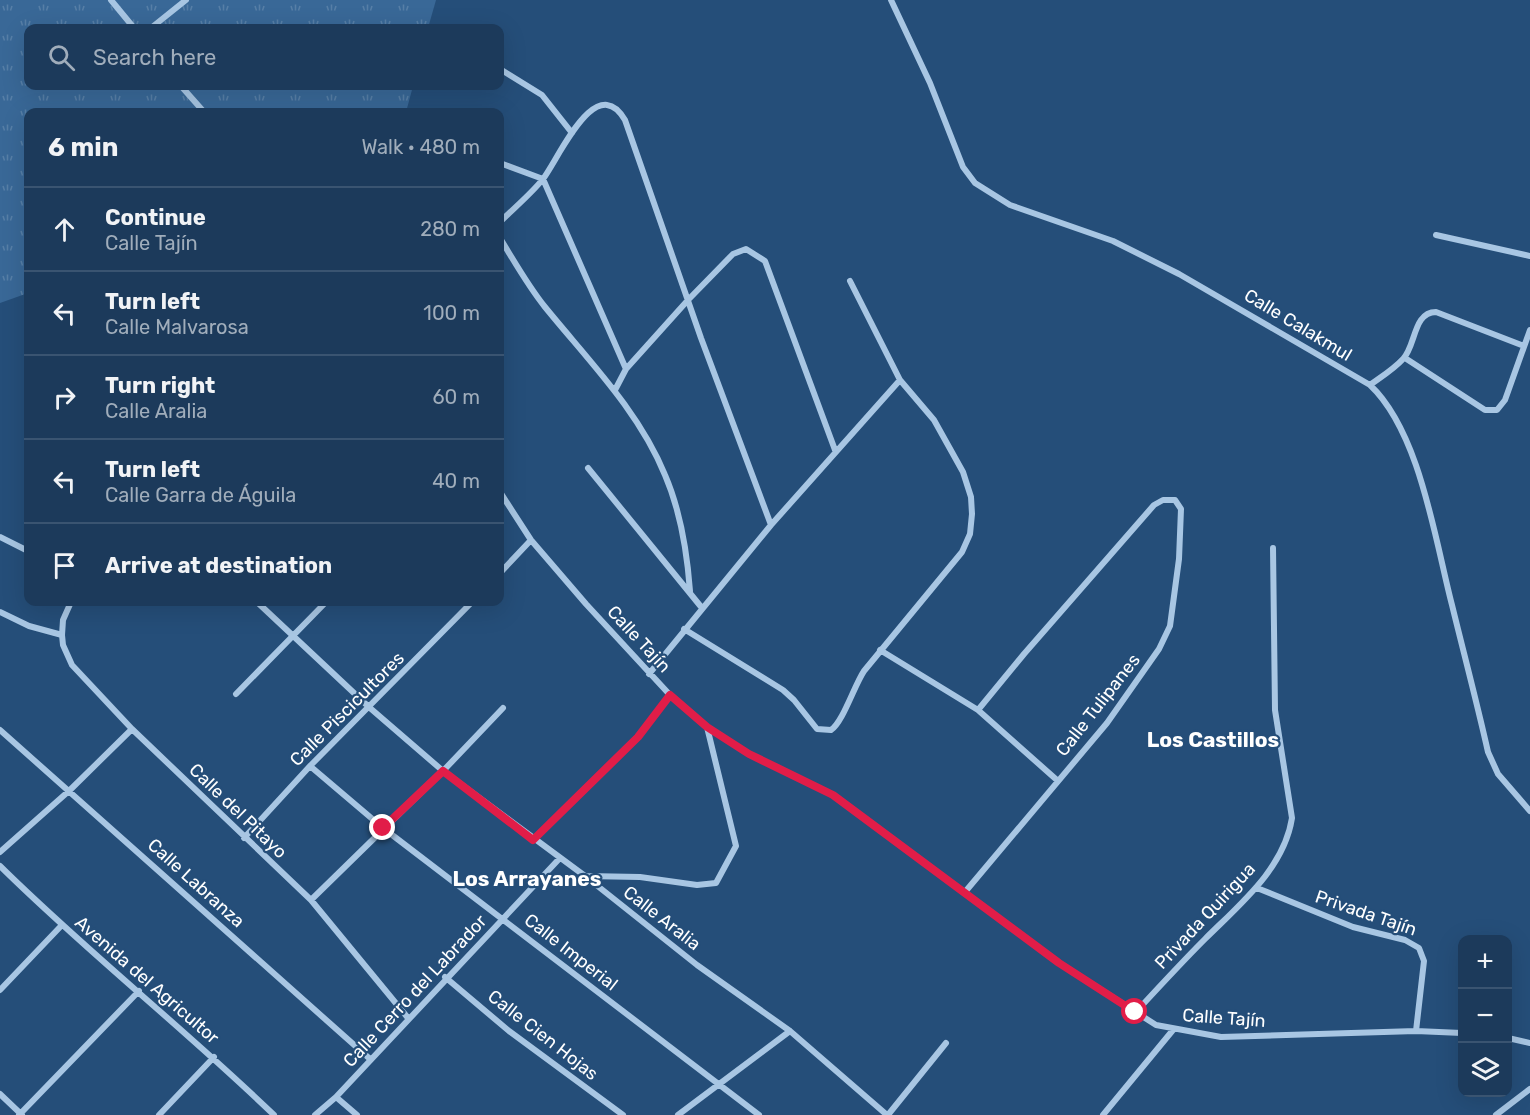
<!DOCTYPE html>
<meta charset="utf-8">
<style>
:root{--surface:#1c3a5b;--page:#254161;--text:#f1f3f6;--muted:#a0adbb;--line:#3a5471}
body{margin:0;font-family:Rubik,sans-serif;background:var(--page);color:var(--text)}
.controls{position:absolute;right:18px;bottom:18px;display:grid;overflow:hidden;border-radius:12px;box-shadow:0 6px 24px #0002}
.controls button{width:54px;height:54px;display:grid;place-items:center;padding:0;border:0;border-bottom:2px solid var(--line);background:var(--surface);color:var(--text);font:30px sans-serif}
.stop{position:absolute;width:18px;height:18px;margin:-14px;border:4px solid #e11d48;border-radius:50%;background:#fff}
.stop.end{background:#e11d48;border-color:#fff;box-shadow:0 2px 6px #0008}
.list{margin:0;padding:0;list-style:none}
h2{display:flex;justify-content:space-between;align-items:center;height:78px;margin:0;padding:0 24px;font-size:26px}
h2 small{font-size:20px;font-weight:400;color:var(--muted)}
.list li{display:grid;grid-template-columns:39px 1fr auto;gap:18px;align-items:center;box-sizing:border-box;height:84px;padding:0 24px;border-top:2px solid var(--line)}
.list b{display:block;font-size:22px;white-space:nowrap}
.list p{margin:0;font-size:20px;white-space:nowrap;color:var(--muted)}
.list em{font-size:20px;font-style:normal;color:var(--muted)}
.icon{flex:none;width:33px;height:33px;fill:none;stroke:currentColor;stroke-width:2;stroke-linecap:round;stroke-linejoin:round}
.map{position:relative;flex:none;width:1530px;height:1115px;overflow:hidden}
.search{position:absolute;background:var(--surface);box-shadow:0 6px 24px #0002;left:24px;top:24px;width:480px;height:66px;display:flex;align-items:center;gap:15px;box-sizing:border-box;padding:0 21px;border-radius:12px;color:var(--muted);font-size:22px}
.panel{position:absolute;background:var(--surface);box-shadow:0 6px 24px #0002;left:24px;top:108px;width:480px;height:498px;border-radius:12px}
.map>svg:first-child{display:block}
.park{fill:url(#park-tufts)}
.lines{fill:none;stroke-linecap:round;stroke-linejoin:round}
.street{stroke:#a8c6e3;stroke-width:6}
.route{stroke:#e11d48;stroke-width:8}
.labels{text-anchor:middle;stroke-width:4.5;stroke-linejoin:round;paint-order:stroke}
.street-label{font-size:18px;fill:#fff;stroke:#254e79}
.quarter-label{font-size:21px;font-weight:bold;fill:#fff;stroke:#254e79}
</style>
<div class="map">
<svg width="1530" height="1115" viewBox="0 0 1530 1115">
<defs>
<pattern id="park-tufts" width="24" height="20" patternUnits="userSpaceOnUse" patternTransform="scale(1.5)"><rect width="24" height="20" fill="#396897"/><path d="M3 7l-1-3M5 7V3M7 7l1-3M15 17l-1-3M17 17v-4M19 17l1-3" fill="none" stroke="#577fa7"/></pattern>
</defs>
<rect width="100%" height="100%" fill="#254e79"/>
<path class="park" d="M 0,0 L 436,0 L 428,28 L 28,28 L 28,86 L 413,86 L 406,112 L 28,112 L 28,293 L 0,303 Z"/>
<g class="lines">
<path class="street" d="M 111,0 L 134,28
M 891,0 L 930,83 L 963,167 L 975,183 L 1010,205 L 1113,241 L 1179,274 L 1370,385 C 1420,432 1435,540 1452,605 C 1464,654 1477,703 1488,752 L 1498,774 L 1530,811
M 151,28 L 186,0
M 500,69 L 542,95 L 572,133
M 181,86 L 204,112
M 500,163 L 543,179 L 626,369
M 500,222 C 514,208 531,194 543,179 C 559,158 596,70 625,120 L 701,338 L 771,525
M 1436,235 L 1530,256
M 500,238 C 514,261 528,286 545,307 C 588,360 639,411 665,475 C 681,512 687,551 690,591
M 1405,358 L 1485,410 L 1497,410 L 1505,400 L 1530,330
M 1370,385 C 1381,377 1394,369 1403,359 C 1416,346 1413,312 1436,312 L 1524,346
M 615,390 L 626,369 L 688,300 L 733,254 L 746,249 L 765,261 L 835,450
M 588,468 L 702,608
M 500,492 L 531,540 L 586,604 L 670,695 L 707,727 L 749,754 L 833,795 L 1059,963 L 1156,1025 L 1221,1037 L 1416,1031 L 1462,1033
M 0,537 L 28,551
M 500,573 L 531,540
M 71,602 L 63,620 L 62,635 L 63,645 L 72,665 L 132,729 L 311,900 L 408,1018
M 257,602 L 370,708 L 443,771 L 585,876 L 697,965 L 790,1031 L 887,1115
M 0,612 L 29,626 L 62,635
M 684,629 L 783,690 L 794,700 L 817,729 L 831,730 C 843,722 854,686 864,671 L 962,552 L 970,534 L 972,514 L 971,497 L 963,472 L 934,420 L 900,380 L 850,281
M 880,650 L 978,710 L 1058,781
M 649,674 L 771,525 L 900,380
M 236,694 L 326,602
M 0,730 L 370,1059
M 310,766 L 383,828 L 759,1115
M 244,838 L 310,766 L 472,602
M 533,840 L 638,737 L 670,695
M 0,852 L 70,790 L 132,729
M 0,866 C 88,953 185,1029 274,1115
M 586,876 L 640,877 L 697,885 L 716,883 L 736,846 L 707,727
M 1257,888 L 1353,927 L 1405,940 L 1419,948 L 1424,961 L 1416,1031
M 965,892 L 1107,723 L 1159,649 L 1170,626 L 1179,559 L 1181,509 L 1175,500 L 1163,500 L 1154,505 L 1024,654 L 978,710
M 311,900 L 443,771 L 503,708
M 445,977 L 509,1031 L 623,1115
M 0,990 L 61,926
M 1135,1013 C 1158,988 1181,963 1205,939 C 1239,905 1284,869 1292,818 L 1275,710 L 1273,548
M 1508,1038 L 1530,1043
M 0,1094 L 22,1115
M 336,1097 L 357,1115
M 19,1115 L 139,991
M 159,1115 L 214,1057
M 315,1115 L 336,1097 L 559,859
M 678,1115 L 790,1031
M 888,1115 L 946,1043
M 1103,1115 L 1173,1030
M 1496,1115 L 1530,1089"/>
</g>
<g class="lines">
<path class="route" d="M 383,828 L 443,771 L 533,840 L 638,737 L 670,695 L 707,727 L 749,754 L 833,795 L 1059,963 L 1135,1012"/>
</g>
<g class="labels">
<g class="street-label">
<text transform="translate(1298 325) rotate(31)" y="6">Calle Calakmul</text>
<text transform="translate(639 639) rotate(47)" y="6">Calle Tajín</text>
<text transform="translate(1098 705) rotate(-52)" y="6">Calle Tulipanes</text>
<text transform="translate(347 709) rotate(-45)" y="6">Calle Piscicultores</text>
<text transform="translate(238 811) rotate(44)" y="6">Calle del Pitayo</text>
<text transform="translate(196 883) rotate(42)" y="6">Calle Labranza</text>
<text transform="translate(1366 913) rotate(19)" y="6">Privada Tajín</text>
<text transform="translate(1205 916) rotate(-47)" y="6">Privada Quirigua</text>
<text transform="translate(662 918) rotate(38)" y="6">Calle Aralia</text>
<text transform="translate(571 952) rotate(38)" y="6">Calle Imperial</text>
<text transform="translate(147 980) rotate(41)" y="6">Avenida del Agricultor</text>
<text transform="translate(415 991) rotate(-47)" y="6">Calle Cerro del Labrador</text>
<text transform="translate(1224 1018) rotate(4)" y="6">Calle Tajín</text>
<text transform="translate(543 1035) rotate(38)" y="6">Calle Cien Hojas</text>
</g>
<g class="quarter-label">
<text x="1213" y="747">Los Castillos</text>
<text x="527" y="886">Los Arrayanes</text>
</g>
</g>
</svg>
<div class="controls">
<button>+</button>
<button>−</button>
<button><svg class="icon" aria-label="layers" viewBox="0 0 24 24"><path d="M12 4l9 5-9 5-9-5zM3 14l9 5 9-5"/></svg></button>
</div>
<div class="stop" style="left:1135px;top:1012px"></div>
<div class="stop end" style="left:383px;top:828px"></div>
<div class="search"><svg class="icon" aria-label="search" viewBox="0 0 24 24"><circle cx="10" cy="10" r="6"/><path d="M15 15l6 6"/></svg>Search here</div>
<section class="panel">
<h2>6 min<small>Walk · 480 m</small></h2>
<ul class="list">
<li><svg class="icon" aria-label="ahead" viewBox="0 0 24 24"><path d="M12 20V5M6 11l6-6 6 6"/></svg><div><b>Continue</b><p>Calle Tajín</p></div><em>280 m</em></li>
<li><svg class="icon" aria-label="left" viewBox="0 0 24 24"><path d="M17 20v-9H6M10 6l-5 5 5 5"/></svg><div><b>Turn left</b><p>Calle Malvarosa</p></div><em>100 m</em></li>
<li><svg class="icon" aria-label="right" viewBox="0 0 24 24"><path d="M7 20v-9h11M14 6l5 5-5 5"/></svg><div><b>Turn right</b><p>Calle Aralia</p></div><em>60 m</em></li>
<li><svg class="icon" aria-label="left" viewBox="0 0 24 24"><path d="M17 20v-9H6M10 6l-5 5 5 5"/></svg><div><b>Turn left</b><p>Calle Garra de Águila</p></div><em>40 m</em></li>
<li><svg class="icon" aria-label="arrive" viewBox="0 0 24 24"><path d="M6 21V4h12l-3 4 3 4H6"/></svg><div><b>Arrive at destination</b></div></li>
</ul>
</section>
</div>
